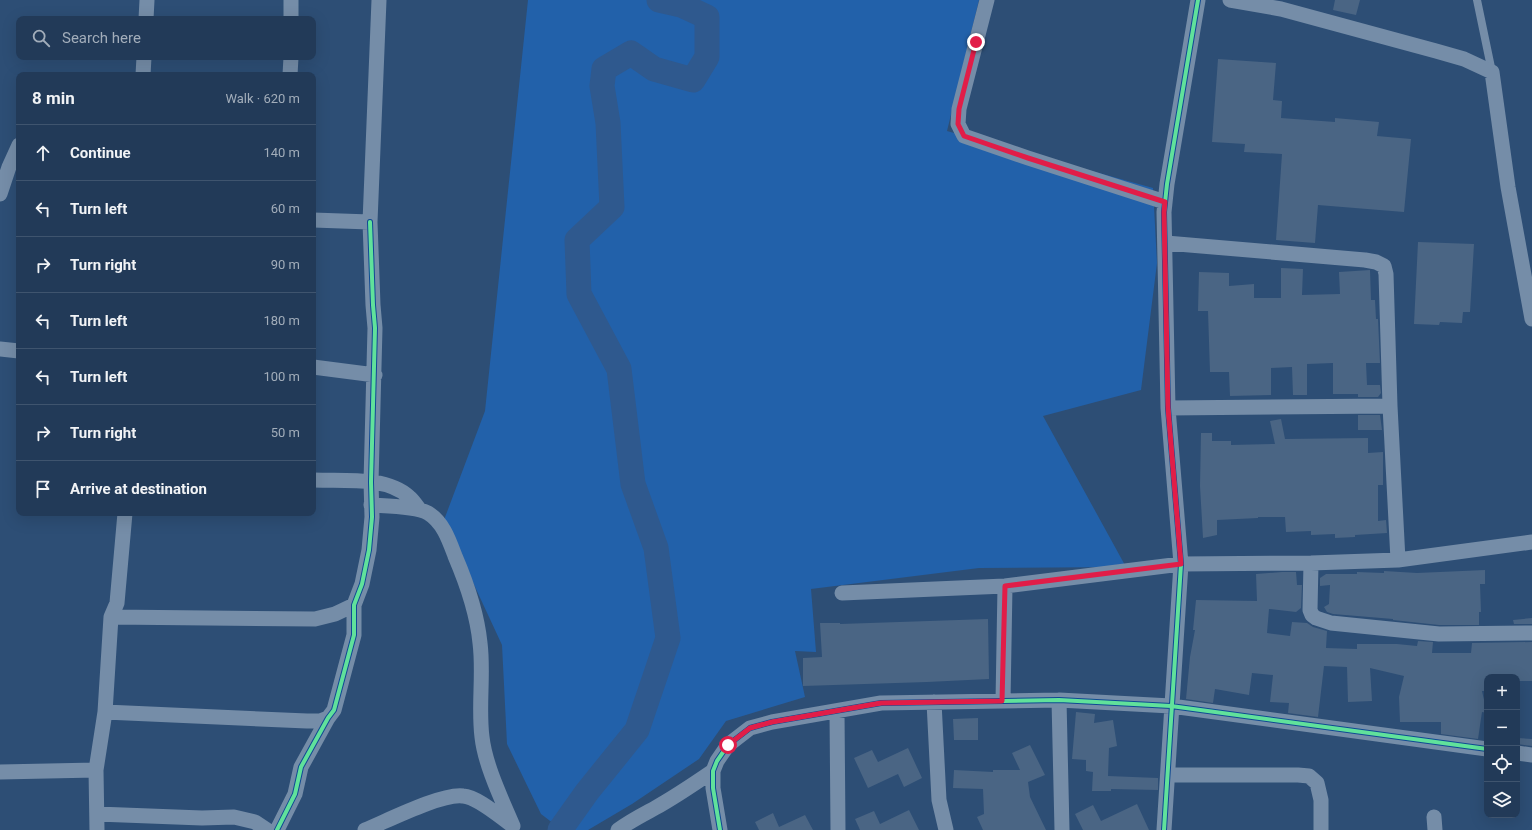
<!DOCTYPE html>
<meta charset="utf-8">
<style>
:root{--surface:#223a58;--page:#2a415e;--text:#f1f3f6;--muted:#a2adba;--line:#3f546e}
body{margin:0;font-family:Roboto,sans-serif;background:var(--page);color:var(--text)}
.controls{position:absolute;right:12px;bottom:12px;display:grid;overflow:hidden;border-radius:8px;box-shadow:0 4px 16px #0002}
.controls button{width:36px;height:36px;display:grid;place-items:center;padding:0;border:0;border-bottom:1px solid var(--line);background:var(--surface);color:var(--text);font:20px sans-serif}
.stop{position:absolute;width:12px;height:12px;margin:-9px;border:3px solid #e11d48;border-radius:50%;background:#fff}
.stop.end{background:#e11d48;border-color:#fff;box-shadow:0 1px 4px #0008}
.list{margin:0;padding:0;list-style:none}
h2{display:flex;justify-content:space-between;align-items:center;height:52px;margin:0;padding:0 16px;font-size:17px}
h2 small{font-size:13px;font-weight:400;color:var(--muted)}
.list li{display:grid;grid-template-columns:26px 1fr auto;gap:12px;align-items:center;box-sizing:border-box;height:56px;padding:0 16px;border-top:1px solid var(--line)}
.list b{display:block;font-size:15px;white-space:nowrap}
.list em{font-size:13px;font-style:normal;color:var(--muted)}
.icon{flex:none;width:22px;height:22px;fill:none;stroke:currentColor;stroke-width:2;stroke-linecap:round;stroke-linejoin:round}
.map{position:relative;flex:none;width:1532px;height:830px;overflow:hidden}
.search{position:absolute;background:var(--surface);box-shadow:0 4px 16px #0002;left:16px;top:16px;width:300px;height:44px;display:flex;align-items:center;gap:10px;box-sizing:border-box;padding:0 14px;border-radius:8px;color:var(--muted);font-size:15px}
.panel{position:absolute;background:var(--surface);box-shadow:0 4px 16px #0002;left:16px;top:72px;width:300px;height:444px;border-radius:8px}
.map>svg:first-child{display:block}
.green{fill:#2261aa}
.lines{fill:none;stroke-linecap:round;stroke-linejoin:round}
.river{stroke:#2f598e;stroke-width:25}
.building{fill:#4a6584}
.lane{stroke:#758da8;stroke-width:8}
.street{stroke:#758da8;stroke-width:15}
.cycleway-casing{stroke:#0f4a93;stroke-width:6}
.cycleway{stroke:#60e19b;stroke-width:4}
.route{stroke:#e11d48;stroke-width:5}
</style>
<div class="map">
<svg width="1532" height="830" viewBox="0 0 1532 830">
<rect width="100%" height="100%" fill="#2d4e75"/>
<path class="green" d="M 528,0 L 979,0 L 947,131 L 1153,188 L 1157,263 L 1141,390 L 1043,416 L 1126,567 L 979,568 L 811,589 L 816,652 L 795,651 L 805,697 L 726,721 L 699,759 L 632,804 L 588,830 L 562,830 L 541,814 L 507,744 L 502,645 L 444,520 L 485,411 Z"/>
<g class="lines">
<path class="river" d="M 560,830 L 587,792 L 637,730 L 668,638 L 656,548 L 633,484 L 619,369 L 579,294 L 577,240 L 612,207 L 608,123 L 602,86 L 604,69 L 631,53 L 654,69 L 693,80 L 707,57 L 707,17 L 681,5 L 659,0"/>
</g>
<path class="building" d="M 1335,0 L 1360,0 L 1356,15 L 1333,10 Z
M 1218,59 L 1276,63 L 1273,100 L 1282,101 L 1281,118 L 1335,122 L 1335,118 L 1379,122 L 1377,136 L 1411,139 L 1404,212 L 1318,205 L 1315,243 L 1276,240 L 1282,154 L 1244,152 L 1245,144 L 1212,142 Z
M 1418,242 L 1474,244 L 1470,312 L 1463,312 L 1462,323 L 1440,322 L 1439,325 L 1414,324 Z
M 1281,268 L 1303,269 L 1302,295 L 1340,294 L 1339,272 L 1370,270 L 1371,300 L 1375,300 L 1376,319 L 1378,319 L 1380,363 L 1366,363 L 1367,385 L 1380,385 L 1381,393 L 1378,397 L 1358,397 L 1358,394 L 1333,394 L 1333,363 L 1307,364 L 1307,395 L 1293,395 L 1292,367 L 1271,368 L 1271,395 L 1230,396 L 1229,372 L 1210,372 L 1208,311 L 1198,311 L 1199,272 L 1229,273 L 1229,286 L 1254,284 L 1254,298 L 1281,298 Z
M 1358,415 L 1380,415 L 1382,430 L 1358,430 Z
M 1281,419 L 1285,439 L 1368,438 L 1368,453 L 1383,452 L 1383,485 L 1378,485 L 1378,521 L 1386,520 L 1387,533 L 1355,535 L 1355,537 L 1335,538 L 1335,534 L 1311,535 L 1311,531 L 1286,532 L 1285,517 L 1258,517 L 1258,518 L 1217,520 L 1217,535 L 1203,538 L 1200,486 L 1201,433 L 1212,433 L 1212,441 L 1231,441 L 1231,445 L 1275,444 L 1270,421 Z
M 1485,570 L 1485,584 L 1480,584 L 1481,612 L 1479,612 L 1479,625 L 1439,625 L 1393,620 L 1393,619 L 1333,614 L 1327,612 L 1324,607 L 1329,604 L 1330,585 L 1320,586 L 1320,578 L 1326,574 L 1357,574 L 1357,572 L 1384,573 L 1384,571 L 1417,573 Z
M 1282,572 L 1296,572 L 1297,585 L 1302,585 L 1301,608 L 1296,612 L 1269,609 L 1267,633 L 1290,636 L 1292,622 L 1307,623 L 1313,627 L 1327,631 L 1326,648 L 1357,649 L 1357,644 L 1397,644 L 1417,646 L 1418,641 L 1433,642 L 1432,653 L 1471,653 L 1472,643 L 1532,642 L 1532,681 L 1517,681 L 1517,677 L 1487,677 L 1487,691 L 1482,691 L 1487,713 L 1482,712 L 1478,739 L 1441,734 L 1441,722 L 1400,722 L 1399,697 L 1404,676 L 1370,668 L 1372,701 L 1348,702 L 1347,667 L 1324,666 L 1318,717 L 1288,713 L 1289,703 L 1270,702 L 1273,675 L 1252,673 L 1249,695 L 1215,689 L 1213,703 L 1186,699 L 1190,657 L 1195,630 L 1193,630 L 1196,600 L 1257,601 L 1256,574 Z
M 1532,618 L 1532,624 L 1514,624 L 1513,620 Z
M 988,619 L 989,679 L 927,682 L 803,686 L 803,658 L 822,657 L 820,623 L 840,623 L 840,624 Z
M 1076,712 L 1095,714 L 1094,723 L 1113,720 L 1117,746 L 1109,748 L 1108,776 L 1158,778 L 1158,790 L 1111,789 L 1111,791 L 1092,791 L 1093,772 L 1086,771 L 1086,760 L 1072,759 Z
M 978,718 L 978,740 L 954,740 L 953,719 Z
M 1517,738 L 1532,739 L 1532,746 L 1517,744 Z
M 1030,745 L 1045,775 L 1028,782 L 1030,797 L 1046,830 L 983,830 L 977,817 L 984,814 L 983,789 L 953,788 L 954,770 L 993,772 L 993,770 L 1020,770 L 1012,753 Z
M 908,748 L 922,778 L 904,787 L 898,774 L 868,788 L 854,758 L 872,750 L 878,762 Z
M 1137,804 L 1149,830 L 1083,830 L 1075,814 L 1093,805 L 1101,821 Z
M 909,810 L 919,830 L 860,830 L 855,819 L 874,811 L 880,824 Z
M 773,813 L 779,827 L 805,815 L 813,830 L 759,830 L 755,822 Z"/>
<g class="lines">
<path class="lane" d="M 1477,0 L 1492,72"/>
<path class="street" d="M 987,0 L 959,109 L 958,124 L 964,136 L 1028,158 L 1165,202
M 1230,0 L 1281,9 L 1436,51 L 1464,59 L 1492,72 L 1508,187 L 1532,319
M 146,19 L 147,0
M 291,19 L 291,0
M 143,75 L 144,57
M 290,75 L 291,57
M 0,194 L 9,167 L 19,145
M 313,220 L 370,222 L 379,0
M 1166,243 L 1365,260 L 1376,262 L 1384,266 L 1386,274 L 1390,406 L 1398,560
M 0,349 L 19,351
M 313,367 L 375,375
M 1168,408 L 1390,406
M 313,480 C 342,481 387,476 409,497 C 413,500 416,505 419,509
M 371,505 C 386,506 416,506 428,513 C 443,522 449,540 455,556 C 467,584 477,612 480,643 C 484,674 478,706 482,737 C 485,765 502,800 513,826
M 1311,563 L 1310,610 L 1312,615 L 1316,618 L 1331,623 L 1439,634 L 1532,633
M 842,593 L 1005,586 L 1181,564 L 1311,563 L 1398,560 L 1532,542
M 111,617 L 315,619 L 335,614 L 354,605
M 1059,700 L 1062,830
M 1003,701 L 1005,586
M 934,702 L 939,800 L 946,830
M 837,711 L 838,830
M 105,712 L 307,721 L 320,721 L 328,718
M 1517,753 L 1532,755
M 0,772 L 96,770
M 1168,775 L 1298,775 L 1309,776 L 1317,783 L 1321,800 L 1321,830
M 97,814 L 202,818 L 234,817 L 255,822 L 267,830
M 1434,817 L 1435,830
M 97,830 L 96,770 L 105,712 L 111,617 L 117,603 L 125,513
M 277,830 L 295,794 L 301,767 L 328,718 L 334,710 L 354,635 L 354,605 L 362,584 L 369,550 L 372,517 L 371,482 L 375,328 L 373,305 L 370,222
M 365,830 C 387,821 442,793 463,796 C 478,797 500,817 513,826
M 618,830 C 630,821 642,815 655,808 C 675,797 694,784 713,771
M 720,830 L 713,788 L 713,771 L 717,761 L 728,745 L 750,728 L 772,722 L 881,703 L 1059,700 L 1171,706 L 1487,749
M 1164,830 L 1181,564 L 1168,408 L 1164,212 L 1167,184 L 1198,0"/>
<g class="cycleway-casing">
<path id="cycleway" d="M 277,830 L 295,794 L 301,767 L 328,718 L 334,710 L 354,635 L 354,605 L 362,584 L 369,550 L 372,517 L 371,482 L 375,328 L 373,305 L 370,222
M 720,830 L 713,788 L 713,771 L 717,761 L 728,745 L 750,728 L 772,722 L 881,703 L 1059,700 L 1171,706 L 1487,749
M 1164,830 L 1181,564 L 1168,408 L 1164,212 L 1167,184 L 1198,0"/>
</g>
<use href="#cycleway" class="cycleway"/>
</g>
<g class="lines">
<path class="route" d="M 728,745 L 750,728 L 772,722 L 881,703 L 1002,701 L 1005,586 L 1181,564 L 1168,408 L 1164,212 L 1165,202 L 1028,158 L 964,136 L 958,124 L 959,109 L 976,42"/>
</g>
</svg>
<div class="controls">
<button>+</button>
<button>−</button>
<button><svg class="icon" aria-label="locate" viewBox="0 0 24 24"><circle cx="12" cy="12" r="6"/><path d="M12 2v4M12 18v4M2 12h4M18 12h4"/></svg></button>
<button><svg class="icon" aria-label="layers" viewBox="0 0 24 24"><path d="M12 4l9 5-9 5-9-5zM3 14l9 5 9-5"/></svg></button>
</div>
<div class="stop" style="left:728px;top:745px"></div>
<div class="stop end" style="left:976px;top:42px"></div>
<div class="search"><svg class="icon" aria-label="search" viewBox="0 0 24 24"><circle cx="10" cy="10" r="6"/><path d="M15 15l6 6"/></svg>Search here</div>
<section class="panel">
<h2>8 min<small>Walk · 620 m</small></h2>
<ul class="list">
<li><svg class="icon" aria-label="ahead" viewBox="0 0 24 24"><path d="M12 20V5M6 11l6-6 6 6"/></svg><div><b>Continue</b></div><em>140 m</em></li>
<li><svg class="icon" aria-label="left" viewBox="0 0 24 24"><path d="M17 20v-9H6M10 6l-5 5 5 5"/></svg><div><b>Turn left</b></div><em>60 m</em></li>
<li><svg class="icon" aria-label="right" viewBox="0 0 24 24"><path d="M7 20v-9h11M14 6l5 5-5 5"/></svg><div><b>Turn right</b></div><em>90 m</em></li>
<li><svg class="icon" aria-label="left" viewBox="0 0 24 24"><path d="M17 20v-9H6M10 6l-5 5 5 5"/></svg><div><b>Turn left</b></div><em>180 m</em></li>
<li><svg class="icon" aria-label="left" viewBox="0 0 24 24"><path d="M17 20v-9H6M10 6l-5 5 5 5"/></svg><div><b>Turn left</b></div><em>100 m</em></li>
<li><svg class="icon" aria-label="right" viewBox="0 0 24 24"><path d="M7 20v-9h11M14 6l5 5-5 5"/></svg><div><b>Turn right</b></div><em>50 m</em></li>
<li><svg class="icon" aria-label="arrive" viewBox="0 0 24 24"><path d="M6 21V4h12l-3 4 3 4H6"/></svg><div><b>Arrive at destination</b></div></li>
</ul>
</section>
</div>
